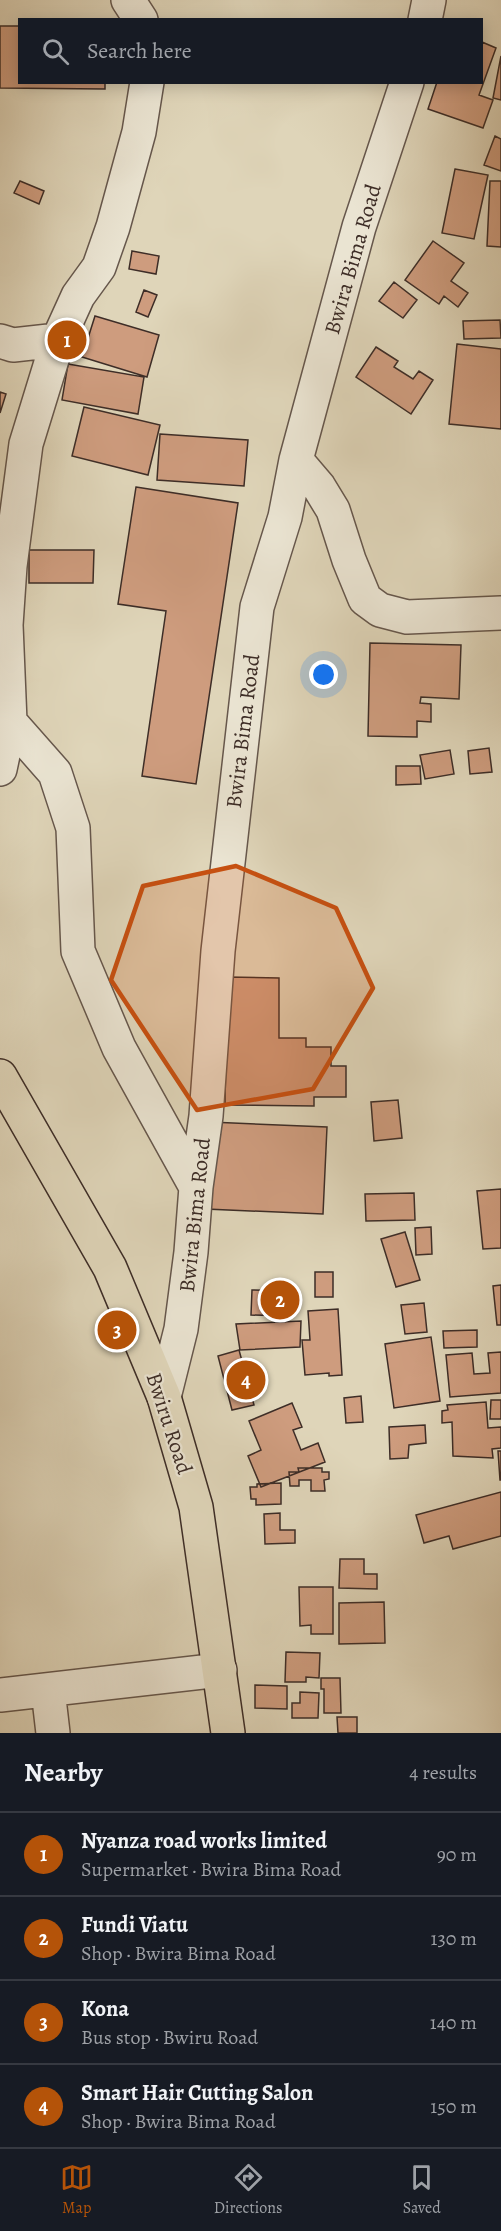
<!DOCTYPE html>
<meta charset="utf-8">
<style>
:root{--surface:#171b24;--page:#20242c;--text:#f1f3f6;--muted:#9ea1a6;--line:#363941;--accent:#b45309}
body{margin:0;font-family:Alegreya,serif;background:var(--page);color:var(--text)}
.you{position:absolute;left:324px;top:675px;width:21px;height:21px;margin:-15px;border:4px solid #fff;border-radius:50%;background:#1a73e8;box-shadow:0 0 0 9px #1a73e833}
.badge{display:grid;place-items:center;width:39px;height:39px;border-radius:50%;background:var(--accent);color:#fff;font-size:20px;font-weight:700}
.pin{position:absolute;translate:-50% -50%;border:3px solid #fff;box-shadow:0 2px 6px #0006}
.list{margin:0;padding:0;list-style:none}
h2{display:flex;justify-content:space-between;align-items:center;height:78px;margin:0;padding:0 24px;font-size:26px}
h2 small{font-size:20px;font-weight:400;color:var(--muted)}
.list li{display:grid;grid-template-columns:39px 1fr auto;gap:18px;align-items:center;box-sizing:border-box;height:84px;padding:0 24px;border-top:2px solid var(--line)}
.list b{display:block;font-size:22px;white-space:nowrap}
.list p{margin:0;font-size:20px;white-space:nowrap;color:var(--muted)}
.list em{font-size:20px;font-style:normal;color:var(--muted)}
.icon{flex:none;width:33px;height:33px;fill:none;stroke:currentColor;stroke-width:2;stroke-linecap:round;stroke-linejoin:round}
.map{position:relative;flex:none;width:501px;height:1733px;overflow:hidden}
.search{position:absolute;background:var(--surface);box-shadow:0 3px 15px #0003;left:18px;right:18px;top:18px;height:66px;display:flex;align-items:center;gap:15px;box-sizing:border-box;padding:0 21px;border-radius:0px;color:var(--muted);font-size:22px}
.sheet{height:414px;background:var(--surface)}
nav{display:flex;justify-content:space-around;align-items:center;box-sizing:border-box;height:84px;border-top:2px solid var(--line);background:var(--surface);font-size:16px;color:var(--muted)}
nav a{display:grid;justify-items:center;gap:3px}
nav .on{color:var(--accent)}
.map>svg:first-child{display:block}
.building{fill:#ce9c7e;stroke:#3d2d27;stroke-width:1.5}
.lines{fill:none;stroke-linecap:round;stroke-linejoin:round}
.minor-casing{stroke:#66574c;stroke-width:36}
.major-casing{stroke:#3d2d27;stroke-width:36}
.minor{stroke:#eae4d2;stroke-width:33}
.major{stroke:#dfd5b9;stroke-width:33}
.marked{fill:#c65011;fill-opacity:0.2;stroke:#c65011;stroke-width:4.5;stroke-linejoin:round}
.labels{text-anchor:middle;stroke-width:4.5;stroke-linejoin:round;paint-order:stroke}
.street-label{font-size:22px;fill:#3d2d27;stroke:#eae4d2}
</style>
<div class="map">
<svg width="501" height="1733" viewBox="0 0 501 1733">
<rect width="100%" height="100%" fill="#dfd5b9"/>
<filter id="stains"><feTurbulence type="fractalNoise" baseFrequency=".00333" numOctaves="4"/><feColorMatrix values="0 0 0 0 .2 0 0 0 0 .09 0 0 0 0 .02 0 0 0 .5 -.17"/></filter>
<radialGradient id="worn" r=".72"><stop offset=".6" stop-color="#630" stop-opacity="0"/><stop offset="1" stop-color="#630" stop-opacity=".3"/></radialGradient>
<path class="building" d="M 0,26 L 20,26 L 20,82 L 105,82 L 105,89 L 0,88 Z
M 482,42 L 496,48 L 479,95 L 493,100 L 483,128 L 428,109 L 437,82 L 482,82 Z
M 501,56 L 501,100 L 493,98 Z
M 495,136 L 501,139 L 501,171 L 484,165 Z
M 455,169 L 488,175 L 474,239 L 442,233 Z
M 20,181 L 44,191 L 39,204 L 14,193 Z
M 490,181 L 501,181 L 501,247 L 487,246 Z
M 433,241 L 464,263 L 451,281 L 468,293 L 458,307 L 444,296 L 439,304 L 405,280 Z
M 132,251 L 159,256 L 156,274 L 129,269 Z
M 394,282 L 417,300 L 403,318 L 379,301 Z
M 144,290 L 157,295 L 148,317 L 136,312 Z
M 95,316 L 159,335 L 147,377 L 82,357 Z
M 500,320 L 501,338 L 464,339 L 463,321 Z
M 457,344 L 501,349 L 501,429 L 449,424 Z
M 376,347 L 398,361 L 394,367 L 413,379 L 419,371 L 433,380 L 411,414 L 356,377 Z
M 68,364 L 144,377 L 138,414 L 62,400 Z
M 0,392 L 6,394 L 0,413 Z
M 84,407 L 160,425 L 148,475 L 72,456 Z
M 160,434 L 248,440 L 244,486 L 157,480 Z
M 136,487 L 238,503 L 196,784 L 142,776 L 166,611 L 118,604 Z
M 29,550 L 94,550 L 93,583 L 29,583 Z
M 370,643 L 461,645 L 459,699 L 421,697 L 420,703 L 431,704 L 431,722 L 417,721 L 417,737 L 368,736 Z
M 489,748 L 492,772 L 470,774 L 468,751 Z
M 450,750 L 454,774 L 425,779 L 420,755 Z
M 396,766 L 420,766 L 421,784 L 396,785 Z
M 227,977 L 279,978 L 279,1038 L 306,1038 L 306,1047 L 331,1047 L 331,1066 L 346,1066 L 346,1097 L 314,1097 L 314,1106 L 225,1105 Z
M 398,1100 L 402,1138 L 374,1141 L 371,1102 Z
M 210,1122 L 327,1127 L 323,1214 L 206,1209 Z
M 501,1189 L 501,1248 L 483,1249 L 477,1191 Z
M 414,1193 L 415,1220 L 366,1221 L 365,1194 Z
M 431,1227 L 432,1254 L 416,1255 L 415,1228 Z
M 405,1232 L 420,1280 L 396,1287 L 381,1239 Z
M 315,1272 L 333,1272 L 333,1297 L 315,1297 Z
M 501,1285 L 501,1325 L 497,1325 L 493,1286 Z
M 252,1290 L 287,1291 L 287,1316 L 251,1315 Z
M 424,1303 L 427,1332 L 405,1334 L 401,1305 Z
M 338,1309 L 342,1375 L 329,1376 L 329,1373 L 305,1375 L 302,1340 L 310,1340 L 308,1311 Z
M 338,1309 L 342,1375 L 329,1376 L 329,1373 L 305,1375 L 302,1340 L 310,1340 L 308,1311 Z
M 301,1321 L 300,1347 L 240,1350 L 236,1324 Z
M 477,1330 L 477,1347 L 444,1348 L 443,1331 Z
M 431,1337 L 440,1401 L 394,1408 L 385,1344 Z
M 239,1350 L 254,1405 L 232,1410 L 218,1356 Z
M 501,1352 L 501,1393 L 450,1397 L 446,1355 L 472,1353 L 474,1374 L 490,1373 L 488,1353 Z
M 361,1396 L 363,1422 L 346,1423 L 344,1398 Z
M 491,1400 L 501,1400 L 501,1419 L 490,1419 Z
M 486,1402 L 488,1428 L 501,1427 L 501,1448 L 492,1449 L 493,1458 L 453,1456 L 452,1422 L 442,1423 L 442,1411 L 448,1410 L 447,1405 Z
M 292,1403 L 302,1427 L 293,1430 L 301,1450 L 318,1443 L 325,1462 L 261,1487 L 248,1456 L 261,1450 L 249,1421 Z
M 425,1425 L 426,1443 L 409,1445 L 408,1458 L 390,1459 L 389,1427 Z
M 498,1451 L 501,1451 L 501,1480 L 500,1480 Z
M 298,1468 L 322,1468 L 322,1472 L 329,1472 L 329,1479 L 324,1480 L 325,1491 L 311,1491 L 311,1480 L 299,1480 L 299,1486 L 290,1486 L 289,1472 L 299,1472 Z
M 281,1483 L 281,1504 L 256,1505 L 256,1499 L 251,1499 L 250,1487 L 257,1487 L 257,1484 Z
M 501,1492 L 501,1536 L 453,1549 L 449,1536 L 424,1543 L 416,1515 Z
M 280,1513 L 280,1530 L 295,1530 L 295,1543 L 265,1544 L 264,1514 Z
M 340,1559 L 364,1559 L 364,1574 L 377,1574 L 377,1589 L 339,1588 Z
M 299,1587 L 333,1587 L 333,1634 L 311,1634 L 311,1625 L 300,1626 Z
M 384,1602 L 385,1643 L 339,1644 L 339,1603 Z
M 286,1652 L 320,1653 L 319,1678 L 306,1677 L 306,1682 L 285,1682 Z
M 321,1678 L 340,1678 L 341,1713 L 324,1713 L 324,1689 L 321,1689 Z
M 255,1685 L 287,1686 L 287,1709 L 255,1708 Z
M 300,1692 L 319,1693 L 318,1718 L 292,1718 L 292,1703 L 300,1703 Z
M 337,1717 L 357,1717 L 357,1733 L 338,1733 Z"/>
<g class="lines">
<g class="minor-casing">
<path id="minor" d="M 128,0 L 141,20
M 425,20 L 429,0
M 0,341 L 13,345 L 58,340
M 296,460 L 319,487 L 333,510 L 349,560 L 365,599 L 380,610 L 407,617 L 501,613
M 10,722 L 55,773 L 73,828 L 78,951 L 119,1048 L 196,1187
M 0,769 L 10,722 L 6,625 L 10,566 L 26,444 L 58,340 L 78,296 L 99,267 L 113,227 L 139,132 L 147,82
M 164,1397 L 181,1329 L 191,1252 L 196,1187 L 206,1116 L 218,951 L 257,607 L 285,517 L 296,460 L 359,227 L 407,82
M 48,1690 L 53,1733
M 0,1695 L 220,1670"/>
</g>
<g class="major-casing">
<path id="major" d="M 0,1076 L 110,1268 L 164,1397 L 196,1507 L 228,1733"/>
</g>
<use href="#minor" class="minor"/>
<use href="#major" class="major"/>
</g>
<path class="marked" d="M 236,866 L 336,908 L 373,988 L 313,1089 L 197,1110 L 111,980 L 143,886 Z"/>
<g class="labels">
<g class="street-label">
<text transform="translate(352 259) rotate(-74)" y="8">Bwira Bima Road</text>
<text transform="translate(242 731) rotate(-83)" y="8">Bwira Bima Road</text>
<text transform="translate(194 1215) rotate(-84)" y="8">Bwira Bima Road</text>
<text transform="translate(170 1423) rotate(72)" y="8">Bwiru Road</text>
</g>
</g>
<rect width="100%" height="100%" filter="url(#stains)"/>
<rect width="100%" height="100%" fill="url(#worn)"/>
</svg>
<div class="you"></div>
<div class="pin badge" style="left:67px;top:340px">1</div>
<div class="pin badge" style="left:280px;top:1300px">2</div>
<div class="pin badge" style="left:117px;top:1330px">3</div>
<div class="pin badge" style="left:246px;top:1380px">4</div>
<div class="search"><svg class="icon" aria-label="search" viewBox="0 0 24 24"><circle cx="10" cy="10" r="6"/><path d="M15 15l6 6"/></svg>Search here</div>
</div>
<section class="sheet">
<h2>Nearby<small>4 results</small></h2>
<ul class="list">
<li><span class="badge">1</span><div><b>Nyanza road works limited</b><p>Supermarket · Bwira Bima Road</p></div><em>90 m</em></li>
<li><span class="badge">2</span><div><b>Fundi Viatu</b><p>Shop · Bwira Bima Road</p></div><em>130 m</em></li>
<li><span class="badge">3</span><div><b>Kona</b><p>Bus stop · Bwiru Road</p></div><em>140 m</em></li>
<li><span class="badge">4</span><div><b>Smart Hair Cutting Salon</b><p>Shop · Bwira Bima Road</p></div><em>150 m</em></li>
</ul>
</section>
<nav>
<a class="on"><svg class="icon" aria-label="map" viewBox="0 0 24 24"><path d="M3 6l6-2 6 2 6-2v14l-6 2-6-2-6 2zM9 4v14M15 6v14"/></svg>Map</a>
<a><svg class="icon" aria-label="directions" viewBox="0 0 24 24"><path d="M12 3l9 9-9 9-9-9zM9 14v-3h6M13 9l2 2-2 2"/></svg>Directions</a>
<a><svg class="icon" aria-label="saved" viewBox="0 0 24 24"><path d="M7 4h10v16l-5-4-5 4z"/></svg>Saved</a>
</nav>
